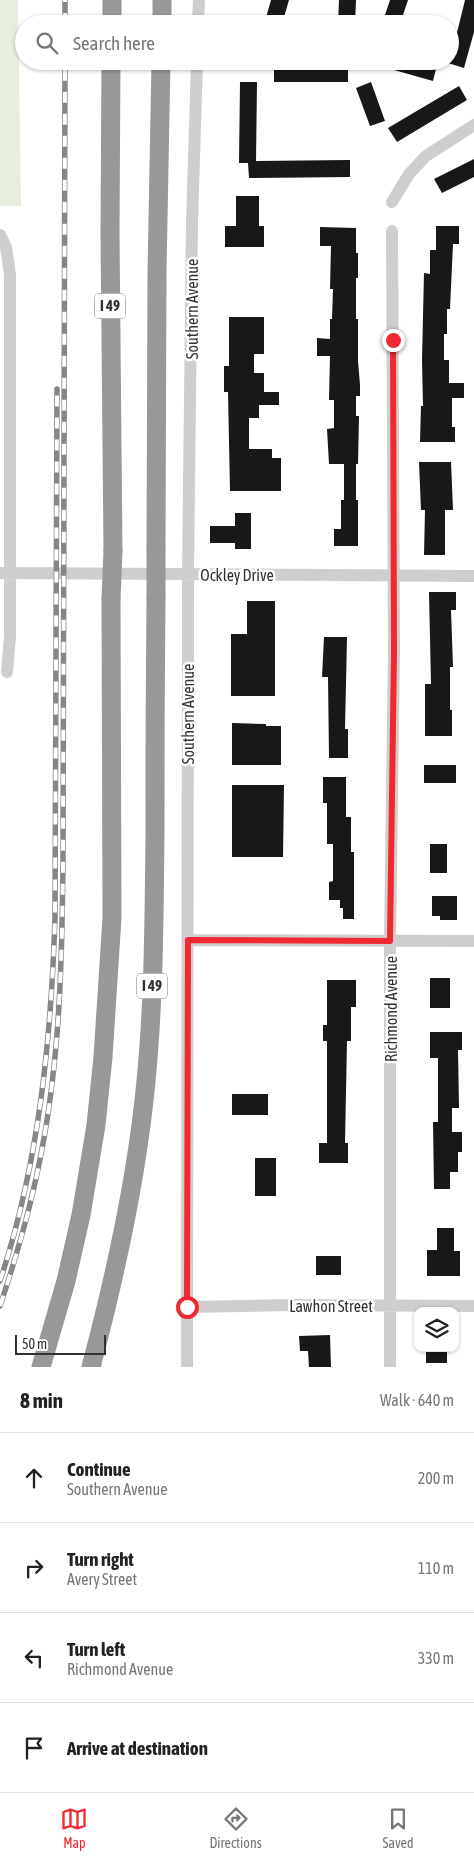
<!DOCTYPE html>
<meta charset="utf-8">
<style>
:root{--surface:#fff;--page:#f6f6f6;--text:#222;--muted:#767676;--line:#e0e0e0;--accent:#f22830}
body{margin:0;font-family:"Asap Condensed",sans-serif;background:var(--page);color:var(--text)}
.controls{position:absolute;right:15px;bottom:15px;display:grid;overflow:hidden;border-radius:10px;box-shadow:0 1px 4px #0004}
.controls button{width:45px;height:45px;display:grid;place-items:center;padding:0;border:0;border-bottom:1px solid var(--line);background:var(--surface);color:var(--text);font:25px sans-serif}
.scale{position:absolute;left:15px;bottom:12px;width:91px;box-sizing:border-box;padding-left:5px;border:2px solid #313131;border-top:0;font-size:14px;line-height:18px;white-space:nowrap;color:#313131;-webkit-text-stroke:4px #fff;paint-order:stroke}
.stop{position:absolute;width:15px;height:15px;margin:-11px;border:4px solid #f22830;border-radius:50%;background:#fff}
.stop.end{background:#f22830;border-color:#fff;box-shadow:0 1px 5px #0008}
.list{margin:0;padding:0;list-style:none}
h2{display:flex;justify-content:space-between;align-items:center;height:65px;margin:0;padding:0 20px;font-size:21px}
h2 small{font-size:16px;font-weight:400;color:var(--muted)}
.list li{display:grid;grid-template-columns:32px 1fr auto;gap:15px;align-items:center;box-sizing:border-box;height:90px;padding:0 20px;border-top:1px solid var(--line)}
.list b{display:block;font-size:19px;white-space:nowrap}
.list p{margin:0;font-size:16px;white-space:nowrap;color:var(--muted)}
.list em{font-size:16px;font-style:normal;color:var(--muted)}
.icon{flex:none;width:28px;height:28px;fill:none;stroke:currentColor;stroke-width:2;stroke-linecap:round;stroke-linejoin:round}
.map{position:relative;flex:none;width:474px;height:1367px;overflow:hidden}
.search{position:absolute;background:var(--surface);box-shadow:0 1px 4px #0004;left:15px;right:15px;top:15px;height:55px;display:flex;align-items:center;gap:12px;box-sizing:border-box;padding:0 18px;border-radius:28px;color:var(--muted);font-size:19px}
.sheet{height:425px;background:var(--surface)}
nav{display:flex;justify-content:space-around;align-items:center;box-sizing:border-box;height:70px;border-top:1px solid var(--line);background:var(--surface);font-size:14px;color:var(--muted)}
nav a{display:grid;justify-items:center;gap:2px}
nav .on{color:var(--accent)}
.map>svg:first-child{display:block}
.green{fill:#e6eede}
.building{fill:#181818}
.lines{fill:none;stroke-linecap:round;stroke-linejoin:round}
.minor{stroke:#cecece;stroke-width:12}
.highway{stroke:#989898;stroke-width:19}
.rail-casing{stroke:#868686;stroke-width:5.5}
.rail{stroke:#fff;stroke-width:4;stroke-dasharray:11;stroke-linecap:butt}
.highway-bridge{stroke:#989898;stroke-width:19}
.route{stroke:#f22830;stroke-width:6}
.labels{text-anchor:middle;stroke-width:5;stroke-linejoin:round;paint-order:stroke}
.shield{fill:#fff;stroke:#6f6f6f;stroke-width:1}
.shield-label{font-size:15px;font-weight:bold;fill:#313131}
.street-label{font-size:16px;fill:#313131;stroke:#fff}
</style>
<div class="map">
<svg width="474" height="1367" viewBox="0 0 474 1367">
<rect width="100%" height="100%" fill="#fff"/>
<path class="green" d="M 0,0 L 18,0 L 21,206 L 0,206 Z"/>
<path class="building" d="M 271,0 L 289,0 L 282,24 L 265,21 Z
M 339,0 L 356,0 L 355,24 L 338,24 Z
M 390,0 L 408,0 L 400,24 L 382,24 Z
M 465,0 L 474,0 L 474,32 L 464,68 L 448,63 L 450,61 Z
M 397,61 L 423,61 L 437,65 L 433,81 L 394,70 Z
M 274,65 L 348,65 L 348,82 L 274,82 Z
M 240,82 L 257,82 L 256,161 L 350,160 L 350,177 L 249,178 L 248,163 L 239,163 Z
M 371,82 L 385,121 L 370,126 L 356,88 Z
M 459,86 L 467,100 L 397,142 L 388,128 Z
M 474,159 L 474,177 L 442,193 L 434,179 Z
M 236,196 L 259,196 L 259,226 L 264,226 L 264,247 L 225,247 L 225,226 L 236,226 Z
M 436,226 L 459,226 L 459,244 L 453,244 L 450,309 L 447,309 L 447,334 L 444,334 L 444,360 L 449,360 L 449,383 L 464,383 L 464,398 L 452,398 L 452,427 L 455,427 L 455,442 L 420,442 L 421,406 L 423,406 L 422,360 L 424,273 L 430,274 L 430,250 L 436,250 Z
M 320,227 L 356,228 L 356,253 L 358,253 L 358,278 L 356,278 L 356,319 L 358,319 L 358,361 L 360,385 L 360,396 L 356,396 L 356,416 L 359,416 L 358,464 L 356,464 L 356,500 L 358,500 L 358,546 L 334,546 L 334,529 L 341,529 L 341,500 L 344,500 L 344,464 L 329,464 L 327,429 L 334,428 L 334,400 L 329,400 L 330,356 L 317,356 L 317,338 L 330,339 L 330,319 L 332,319 L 333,289 L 330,289 L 331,246 L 320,246 Z
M 229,317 L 264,317 L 264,354 L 254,354 L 254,373 L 264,373 L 264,392 L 279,392 L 279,405 L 259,405 L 259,418 L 249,418 L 249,449 L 272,449 L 272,458 L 281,458 L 281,491 L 230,491 L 228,392 L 224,392 L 224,366 L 229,366 Z
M 419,462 L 451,462 L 453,510 L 445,510 L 445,555 L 424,555 L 425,510 L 421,510 Z
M 235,513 L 251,513 L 251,549 L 235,549 L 235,543 L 210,543 L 210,526 L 235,526 Z
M 429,592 L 456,592 L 456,610 L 451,610 L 453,667 L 450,667 L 450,710 L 452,710 L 452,736 L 425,736 L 425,684 L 431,684 Z
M 247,601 L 275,601 L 275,696 L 231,696 L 231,634 L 247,634 Z
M 324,637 L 347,637 L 345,729 L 348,729 L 348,758 L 329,758 L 328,677 L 322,677 Z
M 232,723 L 266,724 L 266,726 L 281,726 L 281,765 L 232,765 Z
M 424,765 L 456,765 L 456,783 L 424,783 Z
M 323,777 L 346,777 L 346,817 L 351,817 L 351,852 L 354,852 L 354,919 L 343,919 L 343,908 L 340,908 L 340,900 L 329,900 L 329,882 L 333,881 L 333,844 L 327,844 L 327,803 L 323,803 Z
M 232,785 L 284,785 L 283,857 L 232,857 Z
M 430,844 L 447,844 L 447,873 L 430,873 Z
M 432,896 L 457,896 L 457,920 L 440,920 L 440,916 L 432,916 Z
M 430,978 L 450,978 L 450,1008 L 430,1008 Z
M 327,980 L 356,980 L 356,1007 L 351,1007 L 351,1041 L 347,1041 L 345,1143 L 348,1143 L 348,1163 L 319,1163 L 319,1143 L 327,1143 L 327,1041 L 323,1041 L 323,1025 L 327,1025 Z
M 430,1032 L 462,1032 L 462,1050 L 458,1050 L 459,1108 L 452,1108 L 452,1132 L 462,1132 L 462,1152 L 458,1152 L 458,1172 L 450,1172 L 450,1189 L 434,1189 L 433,1122 L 438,1122 L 438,1058 L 430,1058 Z
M 232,1094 L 268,1094 L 268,1115 L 232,1115 Z
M 255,1158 L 276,1158 L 276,1196 L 255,1196 Z
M 437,1228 L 454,1228 L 454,1251 L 460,1251 L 460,1276 L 427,1276 L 427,1250 L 437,1250 Z
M 316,1256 L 341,1256 L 341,1275 L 316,1275 Z
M 330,1335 L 331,1367 L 309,1367 L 308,1351 L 300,1351 L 299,1336 Z
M 426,1348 L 447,1348 L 447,1363 L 426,1363 Z"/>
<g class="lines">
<path class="minor" d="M 198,24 L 199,0
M 392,202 L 409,174 L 426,156 L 474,125
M 0,235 L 6,247 L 10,275 L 10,636 L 7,672
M 0,573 L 474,576
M 188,940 L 474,941
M 187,1307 L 292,1305 L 474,1306
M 187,1367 L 188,574 L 192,223 L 197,61
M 390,1367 L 390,941 L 394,650 L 392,231"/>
<path class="highway" d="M 112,24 L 112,0
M 162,24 L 162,0
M 111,61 L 110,233 L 113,551
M 156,549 L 157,272 L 161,61
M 41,1367 L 66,1281 L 81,1215 L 96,1125 L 103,1057 L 112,918 L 111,599
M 91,1367 C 116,1273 137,1178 146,1081 C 154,999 154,918 155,836 C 155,757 155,677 156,598"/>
<g class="rail-casing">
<path id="rail" d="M 65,24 L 65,0
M 0,1281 C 39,1163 51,1041 55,918 L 57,389
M 0,1306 C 17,1255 32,1203 42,1149 C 60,1055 62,959 63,863 L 65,61"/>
</g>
<use href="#rail" class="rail"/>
<path class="highway-bridge" d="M 156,598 L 156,549
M 111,599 L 113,551"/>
</g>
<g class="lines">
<path class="route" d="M 187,1307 L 188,940 L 390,941 L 394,650 L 393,340"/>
</g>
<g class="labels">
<g class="shield">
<rect x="95" y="293.5" width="30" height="25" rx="4"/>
<rect x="137" y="973.5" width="30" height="25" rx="4"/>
</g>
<g class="shield-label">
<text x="110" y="311">I 49</text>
<text x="152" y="991">I 49</text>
</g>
<g class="street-label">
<text transform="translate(192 309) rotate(-90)" y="6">Southern Avenue</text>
<text x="237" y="581">Ockley Drive</text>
<text transform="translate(188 714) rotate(-90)" y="6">Southern Avenue</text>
<text transform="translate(391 1009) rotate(-90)" y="6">Richmond Avenue</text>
<text x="331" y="1312">Lawhon Street</text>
</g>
</g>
</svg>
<div class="controls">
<button><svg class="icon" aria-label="layers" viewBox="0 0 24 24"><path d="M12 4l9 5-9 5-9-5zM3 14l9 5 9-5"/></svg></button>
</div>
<div class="scale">50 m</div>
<div class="stop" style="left:187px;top:1307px"></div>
<div class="stop end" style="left:393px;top:340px"></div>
<div class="search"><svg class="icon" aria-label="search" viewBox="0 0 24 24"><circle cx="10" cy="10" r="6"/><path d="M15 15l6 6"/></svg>Search here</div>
</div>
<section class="sheet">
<h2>8 min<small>Walk · 640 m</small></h2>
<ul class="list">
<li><svg class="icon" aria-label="ahead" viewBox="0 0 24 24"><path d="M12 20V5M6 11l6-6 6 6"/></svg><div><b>Continue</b><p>Southern Avenue</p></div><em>200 m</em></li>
<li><svg class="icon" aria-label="right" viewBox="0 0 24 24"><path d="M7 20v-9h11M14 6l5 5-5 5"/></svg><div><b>Turn right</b><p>Avery Street</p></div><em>110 m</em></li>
<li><svg class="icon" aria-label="left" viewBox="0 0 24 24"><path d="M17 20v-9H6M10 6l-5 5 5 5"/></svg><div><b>Turn left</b><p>Richmond Avenue</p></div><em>330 m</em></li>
<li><svg class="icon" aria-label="arrive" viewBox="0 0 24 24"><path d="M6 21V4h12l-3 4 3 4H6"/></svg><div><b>Arrive at destination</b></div></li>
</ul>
</section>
<nav>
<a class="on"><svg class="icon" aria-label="map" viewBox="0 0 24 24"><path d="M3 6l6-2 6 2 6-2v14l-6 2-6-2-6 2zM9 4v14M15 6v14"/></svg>Map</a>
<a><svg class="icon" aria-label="directions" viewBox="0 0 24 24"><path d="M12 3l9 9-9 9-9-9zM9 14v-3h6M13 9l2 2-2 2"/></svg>Directions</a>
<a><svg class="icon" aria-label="saved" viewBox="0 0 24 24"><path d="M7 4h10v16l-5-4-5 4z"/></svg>Saved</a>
</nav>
